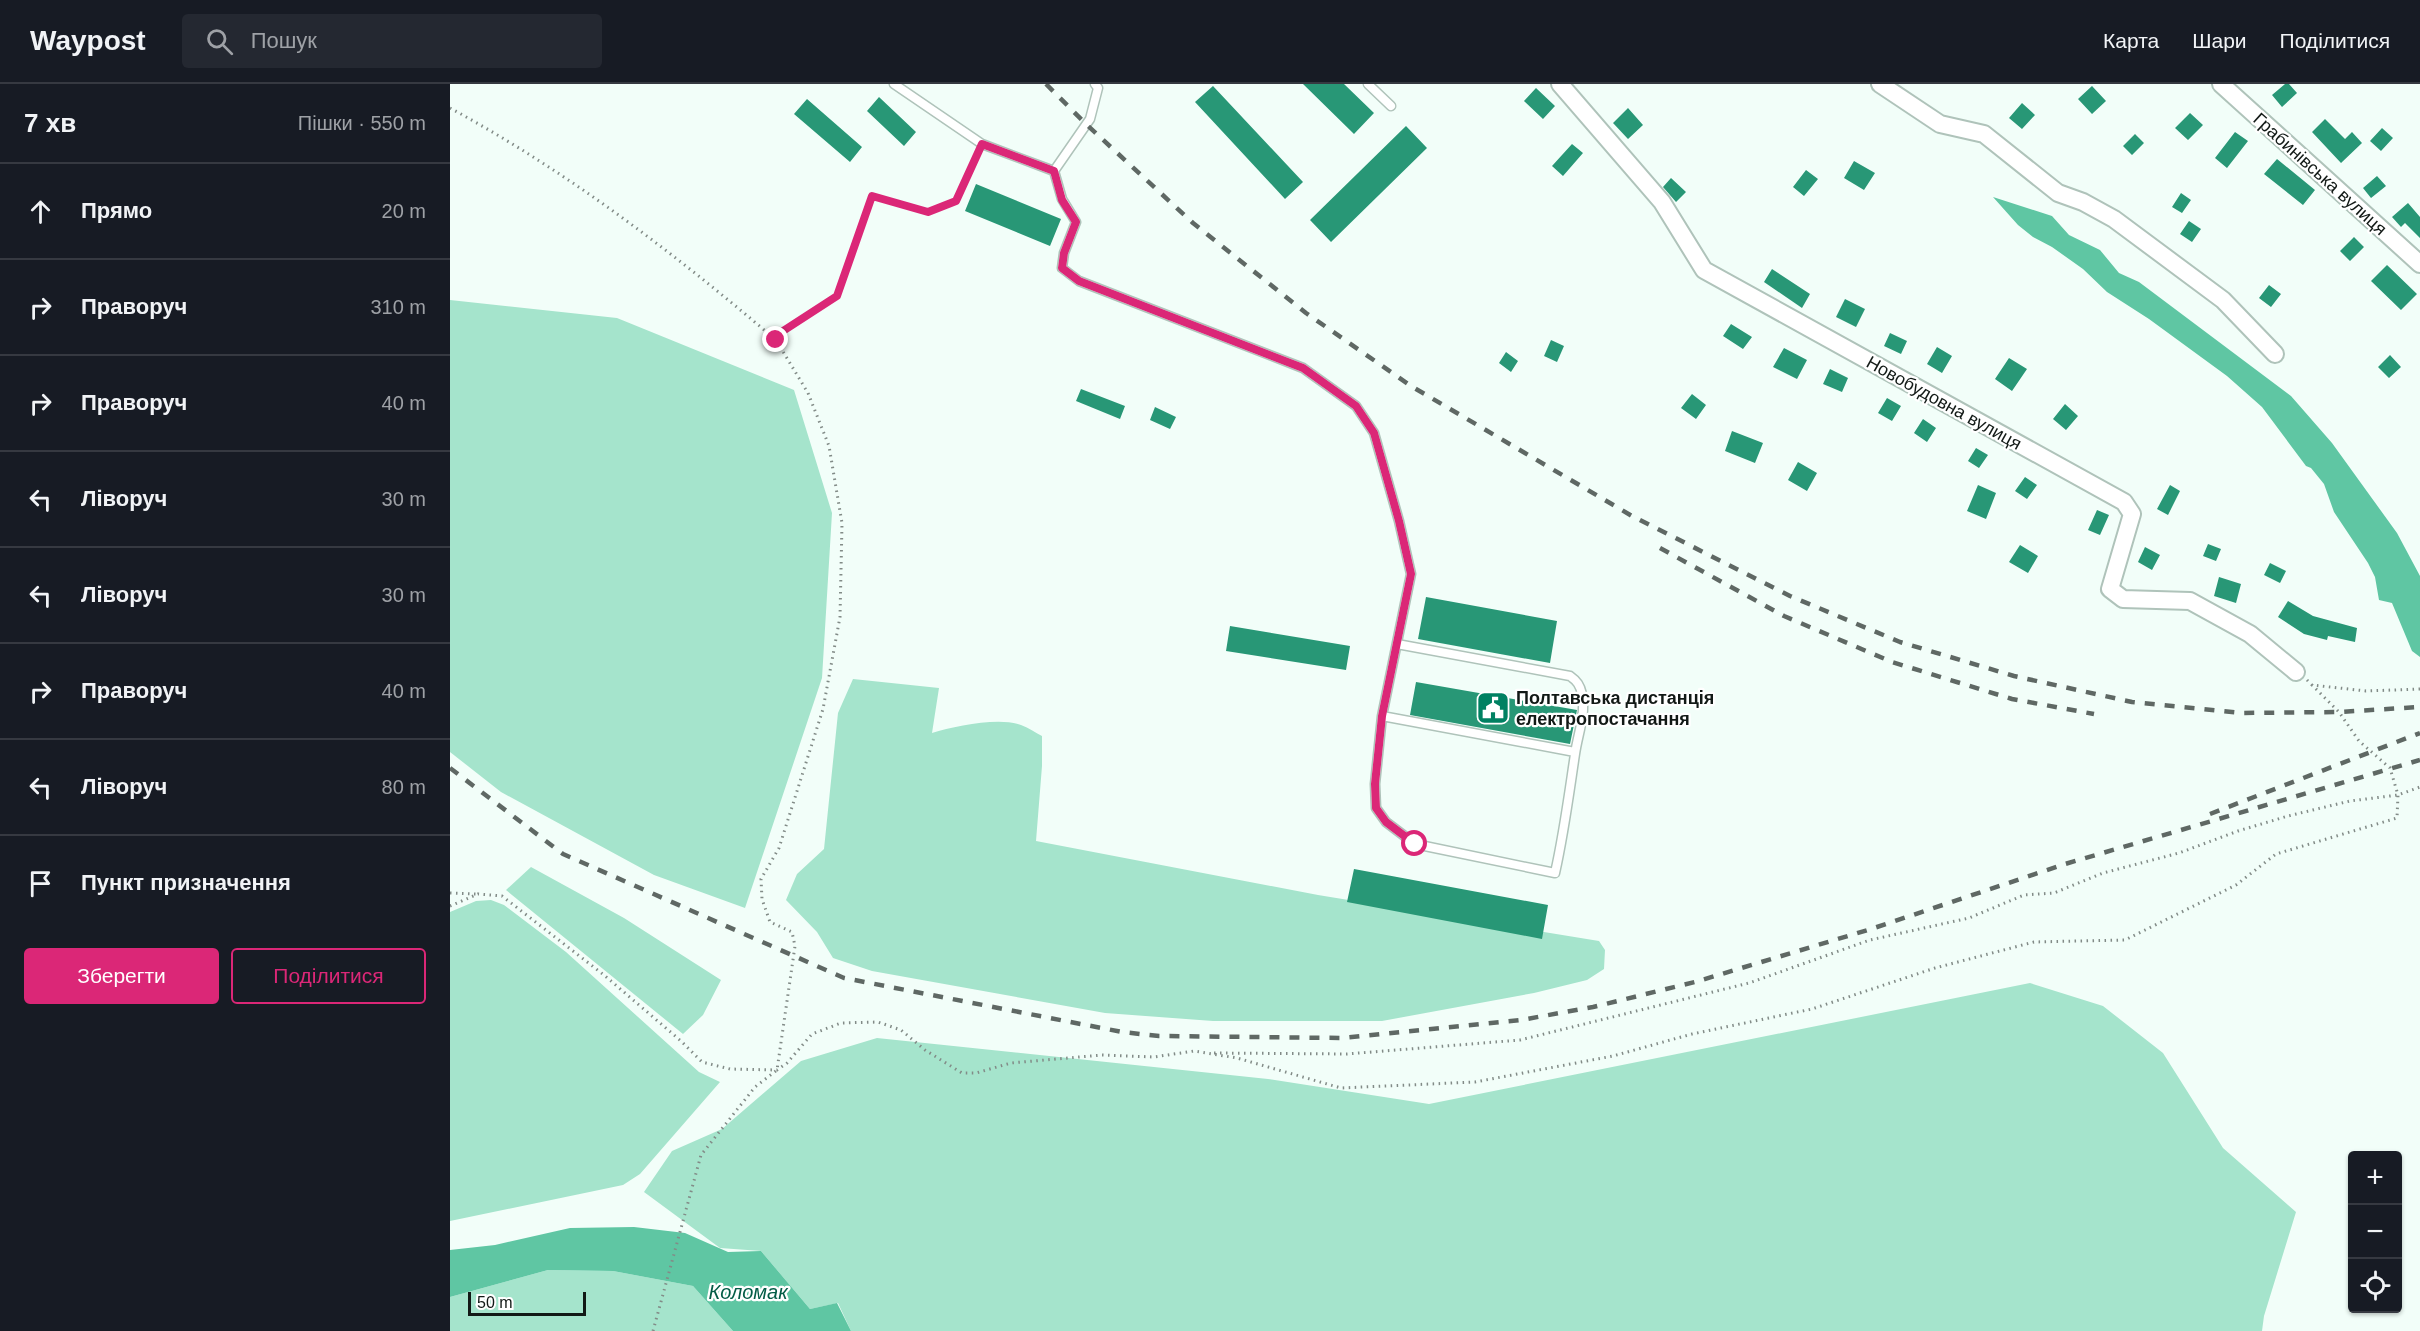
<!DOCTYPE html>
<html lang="uk">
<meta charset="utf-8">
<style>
:root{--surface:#171b24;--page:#242831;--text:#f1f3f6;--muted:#9ea1a6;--line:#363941;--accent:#db2777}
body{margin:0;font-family:Helvetica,sans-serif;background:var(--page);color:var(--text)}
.controls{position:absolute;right:18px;bottom:18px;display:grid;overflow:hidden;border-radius:6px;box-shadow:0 2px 4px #0004}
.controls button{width:54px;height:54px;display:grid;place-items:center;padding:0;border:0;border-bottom:2px solid var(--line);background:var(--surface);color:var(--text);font:30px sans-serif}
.scale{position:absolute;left:18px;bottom:15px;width:118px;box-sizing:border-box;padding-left:6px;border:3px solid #121916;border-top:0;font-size:16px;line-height:21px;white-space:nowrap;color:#121916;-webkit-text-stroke:4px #fff;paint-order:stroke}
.stop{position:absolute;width:18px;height:18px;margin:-14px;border:4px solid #db2777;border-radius:50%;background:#fff}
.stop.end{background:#db2777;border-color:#fff;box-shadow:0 2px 6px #0008}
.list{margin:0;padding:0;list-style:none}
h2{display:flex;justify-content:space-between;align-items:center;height:78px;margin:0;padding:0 24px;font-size:26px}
h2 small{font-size:20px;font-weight:400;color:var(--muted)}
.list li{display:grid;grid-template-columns:39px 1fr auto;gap:18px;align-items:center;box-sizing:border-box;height:96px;padding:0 24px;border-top:2px solid var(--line)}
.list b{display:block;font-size:22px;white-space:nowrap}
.list em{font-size:20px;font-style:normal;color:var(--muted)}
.actions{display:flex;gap:12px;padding:18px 24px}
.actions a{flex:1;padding:14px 0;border:2px solid var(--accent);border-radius:6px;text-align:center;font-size:21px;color:var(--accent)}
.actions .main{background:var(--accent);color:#fff}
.icon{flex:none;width:33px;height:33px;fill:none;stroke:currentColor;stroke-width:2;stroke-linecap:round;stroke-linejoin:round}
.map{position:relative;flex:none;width:1970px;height:1247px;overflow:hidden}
header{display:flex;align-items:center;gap:36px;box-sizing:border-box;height:84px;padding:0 30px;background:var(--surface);border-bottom:2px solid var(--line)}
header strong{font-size:28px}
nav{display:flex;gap:33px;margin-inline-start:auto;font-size:21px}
.search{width:420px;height:54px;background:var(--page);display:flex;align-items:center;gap:15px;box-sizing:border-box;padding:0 21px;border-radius:6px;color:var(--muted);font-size:22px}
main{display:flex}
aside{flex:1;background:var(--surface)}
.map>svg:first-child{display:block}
.green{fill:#a5e4cc}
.water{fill:#5fc6a3}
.building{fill:#289776}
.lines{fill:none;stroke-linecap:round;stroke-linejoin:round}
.lane-casing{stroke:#afc3ba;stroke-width:11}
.street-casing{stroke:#afc3ba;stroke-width:20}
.path{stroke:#828b87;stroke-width:3;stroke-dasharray:1.5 4.5;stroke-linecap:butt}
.lane{stroke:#fff;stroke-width:8}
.street{stroke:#fff;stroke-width:16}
.rail{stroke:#5f6864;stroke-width:4.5;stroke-dasharray:10 10;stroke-linecap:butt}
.route{stroke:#db2777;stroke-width:8}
.labels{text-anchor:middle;stroke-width:4.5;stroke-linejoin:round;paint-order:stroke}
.street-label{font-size:18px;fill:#121916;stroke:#fff}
.poi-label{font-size:18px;font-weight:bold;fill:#121916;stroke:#fff;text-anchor:start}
.water-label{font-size:20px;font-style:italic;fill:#035c46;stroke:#fff}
</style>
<header>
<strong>Waypost</strong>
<div class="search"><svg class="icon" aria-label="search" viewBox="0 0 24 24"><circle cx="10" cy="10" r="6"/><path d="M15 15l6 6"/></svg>Пошук</div>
<nav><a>Карта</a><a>Шари</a><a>Поділитися</a></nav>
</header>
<main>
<aside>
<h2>7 хв<small>Пішки · 550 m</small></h2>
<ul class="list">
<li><svg class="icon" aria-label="ahead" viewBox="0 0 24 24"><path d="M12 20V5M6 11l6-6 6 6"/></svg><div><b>Прямо</b></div><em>20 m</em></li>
<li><svg class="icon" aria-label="right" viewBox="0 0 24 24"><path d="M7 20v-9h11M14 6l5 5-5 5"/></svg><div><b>Праворуч</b></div><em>310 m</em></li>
<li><svg class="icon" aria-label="right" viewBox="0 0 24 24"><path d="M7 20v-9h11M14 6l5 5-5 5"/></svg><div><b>Праворуч</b></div><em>40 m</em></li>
<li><svg class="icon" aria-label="left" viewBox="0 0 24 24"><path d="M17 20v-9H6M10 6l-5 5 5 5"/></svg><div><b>Ліворуч</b></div><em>30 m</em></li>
<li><svg class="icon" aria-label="left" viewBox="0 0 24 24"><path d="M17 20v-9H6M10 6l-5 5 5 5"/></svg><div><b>Ліворуч</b></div><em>30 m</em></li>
<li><svg class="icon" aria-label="right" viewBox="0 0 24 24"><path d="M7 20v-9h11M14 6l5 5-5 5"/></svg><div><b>Праворуч</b></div><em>40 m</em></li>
<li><svg class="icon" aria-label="left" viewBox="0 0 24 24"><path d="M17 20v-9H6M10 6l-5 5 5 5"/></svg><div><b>Ліворуч</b></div><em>80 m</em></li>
<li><svg class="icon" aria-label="arrive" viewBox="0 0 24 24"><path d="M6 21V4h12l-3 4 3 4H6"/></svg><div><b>Пункт призначення</b></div></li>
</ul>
<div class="actions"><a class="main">Зберегти</a><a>Поділитися</a></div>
</aside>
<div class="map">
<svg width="1970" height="1247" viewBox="0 0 1970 1247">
<rect width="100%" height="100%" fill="#f2fef9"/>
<path class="green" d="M 0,216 L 167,234 L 344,306 L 382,429 L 372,594 L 295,824 L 204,791 L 51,708 L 0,668 Z
M 403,595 L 489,604 L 482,649 C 505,642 549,633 571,641 C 579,644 586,649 592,652 L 592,682 L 586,757 L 868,811 L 1149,857 L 1155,866 L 1154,885 L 1137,896 L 1084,909 L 932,937 L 763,937 L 655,929 L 422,887 L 383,874 L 367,848 L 336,816 L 347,790 L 374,765 L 388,629 Z
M 81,783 L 174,834 L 271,896 L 253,931 L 233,950 L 56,806 Z
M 41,816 L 54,821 L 116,868 L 249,988 L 270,998 L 190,1090 L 173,1101 L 0,1137 L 0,828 L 26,817 Z
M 1580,899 L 1653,922 L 1713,969 L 1773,1064 L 1846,1128 L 1814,1232 L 1812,1247 L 401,1247 L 388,1219 L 360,1225 L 311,1167 L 270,1164 L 194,1108 L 222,1067 L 272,1045 L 351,977 L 427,954 L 818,995 L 979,1020 Z
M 98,1186 L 163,1187 L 243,1202 L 283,1247 L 0,1247 L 0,1213 Z"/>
<path class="water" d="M 1543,113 L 1602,132 L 1619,151 L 1650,166 L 1669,189 L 1689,198 L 1841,312 L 1882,359 L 1947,449 L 1970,492 L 1970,573 L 1962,567 L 1942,519 L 1929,516 L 1925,493 L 1918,479 L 1884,428 L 1874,400 L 1861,384 L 1856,382 L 1812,323 L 1777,292 L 1699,235 L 1657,208 L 1633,185 L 1602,163 L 1583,153 L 1568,141 Z
M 184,1143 L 235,1149 L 278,1168 L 311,1167 L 360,1225 L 387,1219 L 401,1247 L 283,1247 L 243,1202 L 163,1187 L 98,1186 L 0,1213 L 0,1166 L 45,1161 L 120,1144 Z"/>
<path class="building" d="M 853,0 L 894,0 L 924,29 L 904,50 Z
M 1835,0 L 1839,0 L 1847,9 L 1832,23 L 1822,11 Z
M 763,2 L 853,98 L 835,115 L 745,18 Z
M 1642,2 L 1656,17 L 1642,30 L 1628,15 Z
M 1086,4 L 1105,22 L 1093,35 L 1074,17 Z
M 429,13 L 466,48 L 454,62 L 417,27 Z
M 357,15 L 412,63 L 400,78 L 344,30 Z
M 1572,19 L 1585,31 L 1572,45 L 1559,34 Z
M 1178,24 L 1193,41 L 1178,55 L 1163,39 Z
M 1740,29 L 1753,41 L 1738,56 L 1725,44 Z
M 1875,35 L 1895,55 L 1902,48 L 1912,59 L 1891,79 L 1862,48 Z
M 956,42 L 977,64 L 881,158 L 860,136 Z
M 1932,44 L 1943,54 L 1931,67 L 1920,57 Z
M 1785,48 L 1798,57 L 1777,84 L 1765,74 Z
M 1685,50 L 1694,59 L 1682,71 L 1673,62 Z
M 1122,60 L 1133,69 L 1113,92 L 1102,82 Z
M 1827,75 L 1865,106 L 1853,121 L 1814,90 Z
M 1404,77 L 1425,89 L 1414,106 L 1394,94 Z
M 1356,86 L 1368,95 L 1354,112 L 1343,103 Z
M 1927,92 L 1936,102 L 1921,114 L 1913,104 Z
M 1221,94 L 1236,108 L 1226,118 L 1213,103 Z
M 526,100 L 611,135 L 600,162 L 515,127 Z
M 1731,109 L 1741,116 L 1732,129 L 1722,123 Z
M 1958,119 L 1970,133 L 1970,154 L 1955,139 L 1951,143 L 1942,133 Z
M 1739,137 L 1751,145 L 1742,158 L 1730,150 Z
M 1904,153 L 1914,163 L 1900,177 L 1890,167 Z
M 1937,181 L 1967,210 L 1951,226 L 1921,197 Z
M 1322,185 L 1360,210 L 1352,224 L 1314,198 Z
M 1819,201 L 1831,210 L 1821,223 L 1809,214 Z
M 1395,215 L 1415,225 L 1406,243 L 1386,233 Z
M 1281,240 L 1302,253 L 1293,265 L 1273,252 Z
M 1440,249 L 1457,257 L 1451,270 L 1434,262 Z
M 1101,256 L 1114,262 L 1107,278 L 1094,272 Z
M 1487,263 L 1502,272 L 1492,289 L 1477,280 Z
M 1334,264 L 1357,276 L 1347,295 L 1323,283 Z
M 1056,268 L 1068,277 L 1061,288 L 1049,279 Z
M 1940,271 L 1951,283 L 1939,294 L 1928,283 Z
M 1559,274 L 1577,285 L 1562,307 L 1545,295 Z
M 1380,285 L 1398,294 L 1392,308 L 1373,300 Z
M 631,305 L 675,322 L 670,335 L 626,317 Z
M 1242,310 L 1256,321 L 1246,335 L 1231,324 Z
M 1437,314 L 1451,322 L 1442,337 L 1428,329 Z
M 1615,320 L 1628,332 L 1616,346 L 1603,335 Z
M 705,323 L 726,333 L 720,345 L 700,336 Z
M 1473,335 L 1486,344 L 1477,358 L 1464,349 Z
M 1282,347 L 1313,359 L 1305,379 L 1275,367 Z
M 1526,364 L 1538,371 L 1529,384 L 1518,377 Z
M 1348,378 L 1367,389 L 1357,407 L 1338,396 Z
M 1575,393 L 1587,401 L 1577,415 L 1565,407 Z
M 1528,401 L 1546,409 L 1536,435 L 1517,427 Z
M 1720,401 L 1730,407 L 1718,431 L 1707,425 Z
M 1647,426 L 1659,431 L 1650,451 L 1638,446 Z
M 1758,460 L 1771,465 L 1766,477 L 1753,472 Z
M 1570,461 L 1588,472 L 1578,489 L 1559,478 Z
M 1695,463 L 1710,471 L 1702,486 L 1688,478 Z
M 1820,479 L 1836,487 L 1830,499 L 1814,491 Z
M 1769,493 L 1791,500 L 1786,519 L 1764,512 Z
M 976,513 L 1107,537 L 1100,579 L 968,555 Z
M 1838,517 L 1863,532 L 1907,544 L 1905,558 L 1878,552 L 1877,556 L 1854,550 L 1828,533 Z
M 780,542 L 900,562 L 896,586 L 776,567 Z
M 966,598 L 1127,626 L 1120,660 L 960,631 Z
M 904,785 L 1098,821 L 1092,855 L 897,818 Z"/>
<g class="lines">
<g class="lane-casing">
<path id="lane" d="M 444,0 L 532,60 L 604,87 L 640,35 L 648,4 L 645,0
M 918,0 L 941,22
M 604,87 L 612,115 L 626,138 L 614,169 L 612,184 L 629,197 L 853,284 L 906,322 L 924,349 L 949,437 L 961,490 L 932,632 L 1125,668
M 932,632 L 925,700 L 926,724 L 936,738 L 965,760 L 1105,789 C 1114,749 1119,710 1125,670 C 1128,649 1136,631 1132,610 C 1130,601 1127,597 1120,592 L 947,560"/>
</g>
<g class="street-casing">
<path id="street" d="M 1110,0 L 1212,118 L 1254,186 L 1674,418 L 1682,430 L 1660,505 L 1673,515 L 1740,517 L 1800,550 L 1846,588
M 1430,0 L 1490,40 L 1534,50 L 1608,109 L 1633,118 L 1664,135 L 1773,216 L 1825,270
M 1771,0 L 1970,180"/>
</g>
<path class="path" d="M 0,24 C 118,88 224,169 326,256
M 1857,596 L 1862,601 L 1916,607 L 1970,605
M 0,809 L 26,810
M 0,822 L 28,810 L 52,812 L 154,891 L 231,957 L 252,978 L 280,985 L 327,986 L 337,979 L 362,950 L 391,939 L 428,938 L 451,946 L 475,966 L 512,989 L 526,989 L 561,979 L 652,971 L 704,973 L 744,967 L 787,974 L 891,1004 L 1025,998 L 1163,972 L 1242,950 L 1362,925 L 1485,884 L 1584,858 L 1675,856 L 1786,801 L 1826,770 L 1947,734 L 1948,711 L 1940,684 L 1909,657 L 1889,628 L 1862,601
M 764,969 L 897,970 L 1070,956 L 1299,899 L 1420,856 L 1519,834 L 1574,811 L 1604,809 L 1653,789 L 1729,769 L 1788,747 L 1838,732 L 1900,717 L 1948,711 L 1970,703
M 203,1247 L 251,1071 L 305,1003 L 327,986 L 345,862 L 342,848 L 320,838 L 312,815 L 311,795 L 329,764 L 373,625 L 390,533 L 392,439 L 379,362 L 358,309 L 326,256 L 333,247 L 387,212 L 422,112 L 478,127 L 506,118 L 527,70"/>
<use href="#lane" class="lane"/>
<use href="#street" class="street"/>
<path class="rail" d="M 596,0 L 637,41 L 743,139 L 856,229 L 961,302 L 1182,432 L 1340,512 L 1450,558 L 1564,592 L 1682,618 L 1792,629 L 1889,628 L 1970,623
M 1210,464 L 1334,532 L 1442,578 L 1562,615 L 1644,630
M 0,684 L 113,770 L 394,894 L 672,948 L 709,952 L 893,954 L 1071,936 L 1143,923 L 1245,898 L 1421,845 L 1615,780 L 1970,676
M 1760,730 L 1970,649"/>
</g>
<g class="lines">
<path class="route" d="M 326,256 L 333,247 L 387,212 L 422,112 L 478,128 L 506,117 L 532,60 L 604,87 L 612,116 L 626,138 L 614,169 L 612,184 L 629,197 L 853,284 L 906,322 L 924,349 L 949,437 L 961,490 L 932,632 L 925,700 L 926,724 L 936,738 L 965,760"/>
</g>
<defs>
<g id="civic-square" transform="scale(1.725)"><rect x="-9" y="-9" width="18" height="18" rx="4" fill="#008162" stroke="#fff"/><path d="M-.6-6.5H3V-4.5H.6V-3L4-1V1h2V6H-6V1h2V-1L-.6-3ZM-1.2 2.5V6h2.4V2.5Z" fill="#fff"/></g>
</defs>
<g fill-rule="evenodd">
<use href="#civic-square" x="1043" y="624"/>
</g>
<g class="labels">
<g class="street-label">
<text transform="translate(1870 90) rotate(42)" y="6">Грабинівська вулиця</text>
<text transform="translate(1494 319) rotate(29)" y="6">Новобудовна вулиця</text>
</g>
<g class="poi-label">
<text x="1066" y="620">Полтавська дистанція<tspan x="1066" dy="21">електропостачання</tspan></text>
</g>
<g class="water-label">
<text x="298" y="1215">Коломак</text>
</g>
</g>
</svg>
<div class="controls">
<button>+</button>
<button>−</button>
<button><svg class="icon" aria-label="locate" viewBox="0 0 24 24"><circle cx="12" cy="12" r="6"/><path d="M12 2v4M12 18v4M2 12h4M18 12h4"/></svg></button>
</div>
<div class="scale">50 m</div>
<div class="stop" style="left:965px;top:760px"></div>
<div class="stop end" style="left:326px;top:256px"></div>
</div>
</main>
